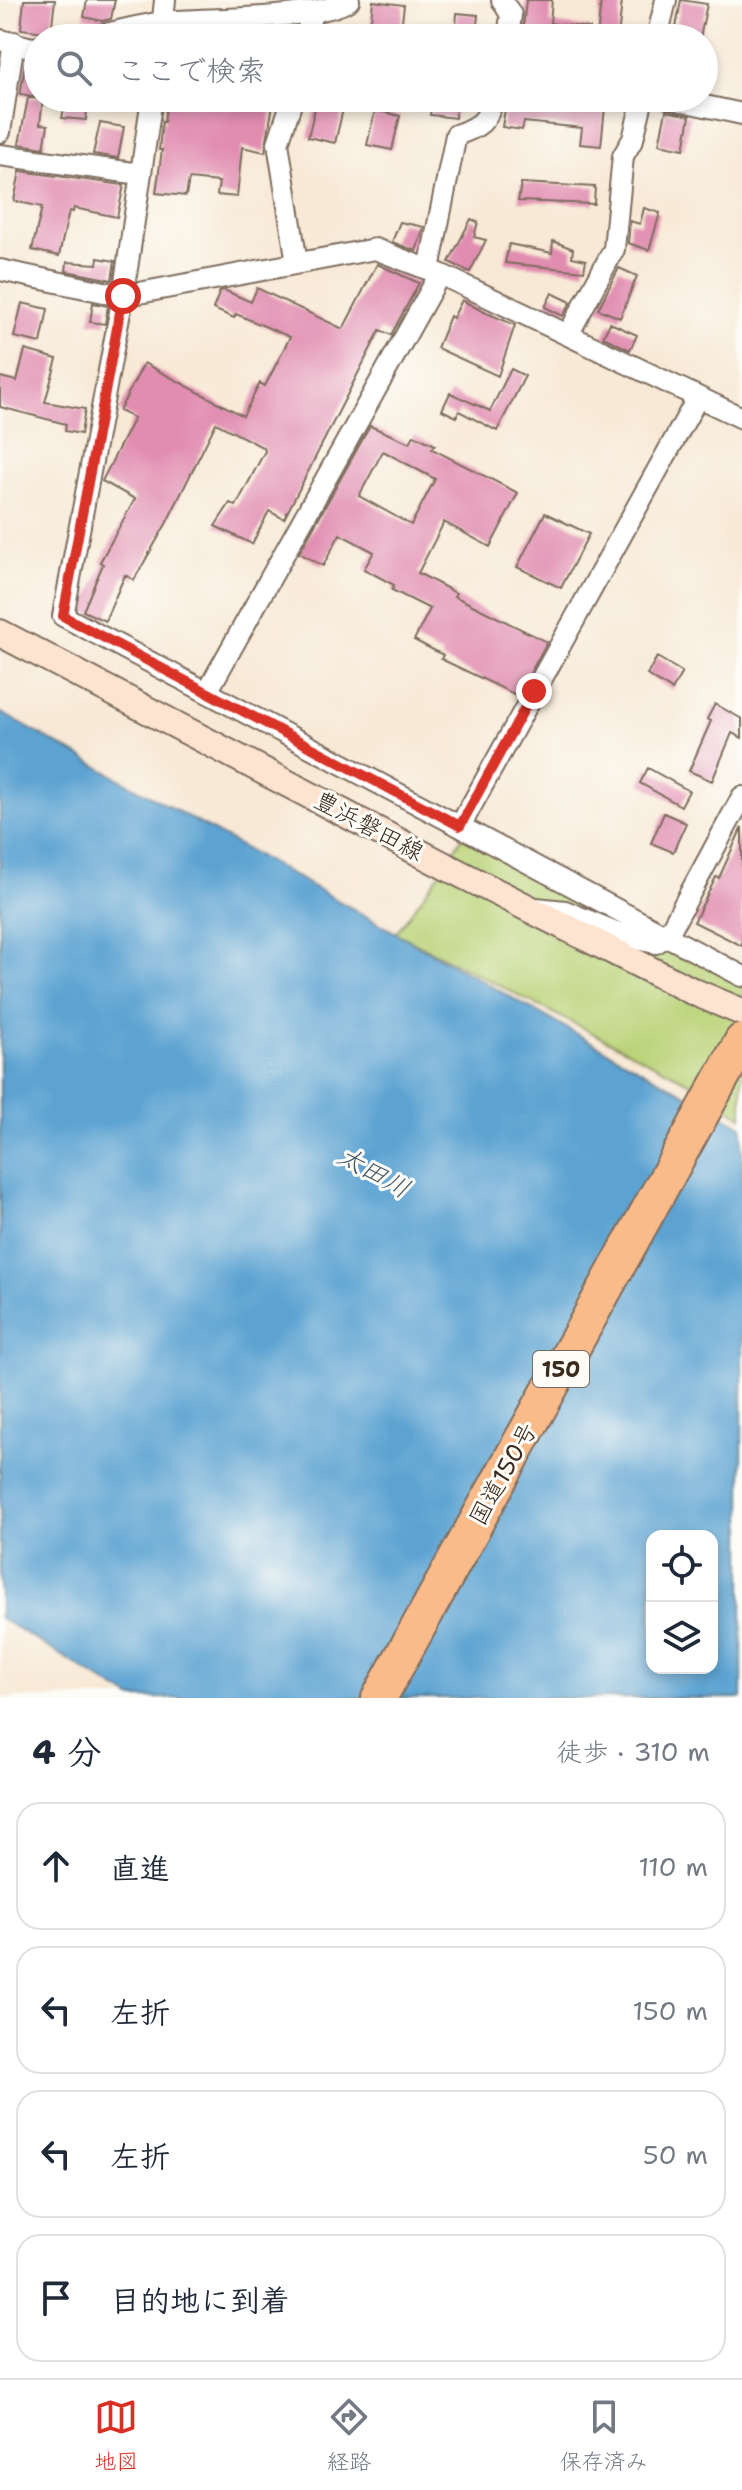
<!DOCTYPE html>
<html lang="ja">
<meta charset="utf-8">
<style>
:root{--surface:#fff;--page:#f6f6f7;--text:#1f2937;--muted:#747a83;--line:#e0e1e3;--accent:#d93025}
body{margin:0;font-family:"Shantell Sans","Klee One",sans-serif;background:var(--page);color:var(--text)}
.controls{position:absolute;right:24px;bottom:24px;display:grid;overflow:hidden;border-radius:16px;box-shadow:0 4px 12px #0003}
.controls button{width:72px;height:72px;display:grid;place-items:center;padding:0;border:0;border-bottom:2px solid var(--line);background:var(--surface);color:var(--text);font:40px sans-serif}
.stop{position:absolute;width:24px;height:24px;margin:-18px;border:6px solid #d93025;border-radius:50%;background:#fff}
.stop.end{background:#d93025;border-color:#fff;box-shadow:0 2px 8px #0008}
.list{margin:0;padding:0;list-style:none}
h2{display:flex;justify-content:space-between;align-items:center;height:104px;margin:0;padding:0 32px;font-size:34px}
h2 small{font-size:26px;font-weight:400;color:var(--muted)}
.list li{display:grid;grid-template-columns:52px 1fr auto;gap:24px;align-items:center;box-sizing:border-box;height:128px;margin:0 16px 16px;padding:0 16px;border:2px solid var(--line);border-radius:24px}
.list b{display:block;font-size:30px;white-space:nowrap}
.list em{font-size:26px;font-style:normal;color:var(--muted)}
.icon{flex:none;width:44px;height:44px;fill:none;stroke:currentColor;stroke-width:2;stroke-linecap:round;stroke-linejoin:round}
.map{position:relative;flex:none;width:742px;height:1698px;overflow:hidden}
.search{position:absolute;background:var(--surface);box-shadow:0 4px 12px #0003;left:24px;right:24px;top:24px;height:88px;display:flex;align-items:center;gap:20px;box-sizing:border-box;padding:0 28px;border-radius:44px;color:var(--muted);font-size:30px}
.sheet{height:680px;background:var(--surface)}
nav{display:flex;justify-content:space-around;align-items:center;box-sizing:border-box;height:112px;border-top:2px solid var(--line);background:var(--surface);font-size:22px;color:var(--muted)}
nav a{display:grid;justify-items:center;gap:4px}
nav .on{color:var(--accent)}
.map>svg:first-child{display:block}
.green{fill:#bad378;stroke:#7a7e4b;stroke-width:2}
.water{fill:#5ba3d2;stroke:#4b6678;stroke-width:2;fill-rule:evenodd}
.building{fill:#e18db0;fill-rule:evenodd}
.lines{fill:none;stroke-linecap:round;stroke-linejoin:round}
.street-casing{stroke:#7d6d5e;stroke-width:24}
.secondary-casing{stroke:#7d6d5e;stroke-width:30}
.highway-casing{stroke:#7d6d5e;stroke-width:38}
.street{stroke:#fff;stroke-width:20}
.secondary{stroke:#fde4d1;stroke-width:26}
.highway{stroke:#fabb8b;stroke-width:34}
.route{stroke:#d93025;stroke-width:10}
.labels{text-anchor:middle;stroke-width:6;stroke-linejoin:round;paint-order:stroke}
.shield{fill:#fdfcf7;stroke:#75695f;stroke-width:2}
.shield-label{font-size:22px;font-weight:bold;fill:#3b2a1e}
.street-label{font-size:24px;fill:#3b2a1e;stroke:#fdfcf7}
.water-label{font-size:26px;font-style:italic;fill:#485a66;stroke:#fdfcf7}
</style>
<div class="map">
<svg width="742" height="1698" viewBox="0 0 742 1698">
<rect width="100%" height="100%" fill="#fdfcf7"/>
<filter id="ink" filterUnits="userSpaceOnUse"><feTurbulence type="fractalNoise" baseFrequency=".0125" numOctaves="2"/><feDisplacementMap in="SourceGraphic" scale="16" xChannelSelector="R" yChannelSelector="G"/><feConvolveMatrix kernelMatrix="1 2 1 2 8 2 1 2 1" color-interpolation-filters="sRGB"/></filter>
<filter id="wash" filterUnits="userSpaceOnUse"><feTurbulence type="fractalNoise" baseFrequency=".006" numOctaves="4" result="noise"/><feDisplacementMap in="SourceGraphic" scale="32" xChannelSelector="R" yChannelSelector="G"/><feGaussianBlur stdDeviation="1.8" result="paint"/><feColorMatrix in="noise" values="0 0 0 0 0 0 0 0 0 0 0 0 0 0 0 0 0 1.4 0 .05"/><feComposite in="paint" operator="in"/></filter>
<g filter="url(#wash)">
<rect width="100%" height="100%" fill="#f8e9d6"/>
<path class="green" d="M 466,830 L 742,982 L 742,1117 L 685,1080 L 396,933 L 445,866 Z"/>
<path class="water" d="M 0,712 L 742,1126 L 742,1698 L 131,1698 L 0,1618 ZM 652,1536 L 712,1536 L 712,1668 L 652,1668 Z"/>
<g id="blocks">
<path class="building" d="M 24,0 L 55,0 L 51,33 L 21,29 Z
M 87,0 L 115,0 L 111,19 L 102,21 L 84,17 Z
M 526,0 L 552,0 L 550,23 L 590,28 L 589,38 L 522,38 Z
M 601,0 L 622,0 L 618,38 L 597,38 Z
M 681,0 L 707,4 L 700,38 L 675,33 Z
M 373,1 L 404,5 L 400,38 L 369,38 Z
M 457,13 L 478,15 L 476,38 L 455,38 Z
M 26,60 L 38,60 L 38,97 L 20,94 Z
M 28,98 L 43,98 L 40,124 L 48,125 L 44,148 L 19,144 Z
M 66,98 L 88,98 L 86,120 L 62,118 Z
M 167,98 L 274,98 L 265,152 L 242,147 L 237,197 L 217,195 L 219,182 L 189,179 L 186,196 L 156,193 L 162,150 L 159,150 L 162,122 L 164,122 Z
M 524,98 L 606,98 L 601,146 L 580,144 L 582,128 L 524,122 L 522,130 L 502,127 L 506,103 L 524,105 Z
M 432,99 L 457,103 L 455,118 L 430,115 Z
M 316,104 L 343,109 L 335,143 L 308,137 Z
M 375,110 L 400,116 L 392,150 L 367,145 Z
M 666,111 L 690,116 L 684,149 L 659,144 Z
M 100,123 L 124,127 L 118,158 L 93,154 Z
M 20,171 L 124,185 L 117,217 L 74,208 L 73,212 L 69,211 L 59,256 L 32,250 L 42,207 L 14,201 Z
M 521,183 L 595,187 L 594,204 L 518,201 Z
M 644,208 L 660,213 L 649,250 L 628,243 L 630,221 L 640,224 Z
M 471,219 L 478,222 L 474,237 L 486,240 L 470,272 L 449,262 Z
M 400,222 L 424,227 L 416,251 L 392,242 Z
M 553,241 L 573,249 L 572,257 L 586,260 L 584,271 L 505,263 L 509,244 L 552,253 Z
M 98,258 L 115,261 L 112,280 L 66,271 L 67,262 L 97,264 Z
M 377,264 L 419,283 L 391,335 L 380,330 L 284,519 L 269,511 L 252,544 L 215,526 L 230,503 L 236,506 L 265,451 L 264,448 L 216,423 L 166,524 L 134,580 L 125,575 L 105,621 L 83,611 L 103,564 L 100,562 L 135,499 L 102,481 L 134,418 L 119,411 L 144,363 L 243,416 L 260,383 L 265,386 L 290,337 L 236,314 L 234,318 L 213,309 L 220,291 L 224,290 L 251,302 L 257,288 L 343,329 Z
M 619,268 L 637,276 L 620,318 L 598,309 Z
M 552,293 L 571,302 L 563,316 L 545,307 Z
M 462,300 L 482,311 L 515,325 L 498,376 L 437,348 L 450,316 L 453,318 Z
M 22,303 L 48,309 L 41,343 L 14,337 Z
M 93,303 L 108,306 L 105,324 L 90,322 Z
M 610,323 L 637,335 L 630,350 L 603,337 Z
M 25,350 L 57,359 L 45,402 L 85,409 L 81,434 L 65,431 L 66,424 L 0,407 L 0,377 L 17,381 Z
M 511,369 L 525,376 L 497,431 L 459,411 L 456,417 L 442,410 L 450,393 L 490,411 Z
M 370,426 L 410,443 L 414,435 L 435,445 L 432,449 L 518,493 L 490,547 L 444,522 L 418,573 L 456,593 L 454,596 L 547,642 L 518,696 L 441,659 L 443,655 L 414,640 L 430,609 L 392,590 L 394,585 L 364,569 L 374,552 L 340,534 L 323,566 L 299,553 ZM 383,451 L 435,479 L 411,525 L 359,496 Z
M 545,513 L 589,534 L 561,588 L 517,567 Z
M 657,657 L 682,672 L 672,690 L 647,675 Z
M 715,704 L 742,719 L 742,738 L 732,733 L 712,781 L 689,771 L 711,721 L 707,719 Z
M 648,768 L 689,791 L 681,806 L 640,783 Z
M 664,813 L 686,823 L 673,852 L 651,843 Z
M 742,827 L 742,946 L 694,922 L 716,877 L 719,878 Z"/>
</g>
</g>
<g filter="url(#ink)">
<use href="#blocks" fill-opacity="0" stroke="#7d6d5e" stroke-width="2"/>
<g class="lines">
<g class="street-casing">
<path id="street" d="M 502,0 L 511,15 L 508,38
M 87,38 C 113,33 139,25 166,22 C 207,18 321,20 349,0
M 161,38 L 165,0
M 306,38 L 312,12
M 657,38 L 666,0
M 0,40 L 32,48 L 38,47
M 152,98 L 123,296 L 63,616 L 742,976
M 293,98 L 278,143 L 297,263
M 668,98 L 742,114
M 0,132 L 14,42
M 0,155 L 141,174
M 429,269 L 456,135 C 481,126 486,123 494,98
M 0,270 L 123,296 L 375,249 L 440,274 L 742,418
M 568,335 L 614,249 L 623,156 L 633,139 L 643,98
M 207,692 L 440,274
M 460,826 L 698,397
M 536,908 L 565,911 L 630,938 L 656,943 L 667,936 L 742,797"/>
</g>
<g class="secondary-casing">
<path id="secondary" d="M 0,633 L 445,866 L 692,991 L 742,1012"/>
</g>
<g class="highway-casing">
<path id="highway" d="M 379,1698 L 742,1041"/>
</g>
<use href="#street" class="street"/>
<use href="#secondary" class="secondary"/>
<use href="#highway" class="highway"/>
</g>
</g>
<g class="lines" filter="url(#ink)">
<path class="route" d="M 123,296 L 63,616 L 460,826 L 534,691"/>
</g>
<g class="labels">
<rect class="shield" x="533" y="1351" width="56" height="36" rx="6"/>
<g class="shield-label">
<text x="561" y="1377">150</text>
</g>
<g class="street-label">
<text transform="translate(369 826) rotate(28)" y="8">豊浜磐田線</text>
<text transform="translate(503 1474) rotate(-61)" y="8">国道150号</text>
</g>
<g class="water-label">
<text transform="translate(374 1172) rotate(29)" y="9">太田川</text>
</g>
</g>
</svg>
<div class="controls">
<button><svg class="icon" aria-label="locate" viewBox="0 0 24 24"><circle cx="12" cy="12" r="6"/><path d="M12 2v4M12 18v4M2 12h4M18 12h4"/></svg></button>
<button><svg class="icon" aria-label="layers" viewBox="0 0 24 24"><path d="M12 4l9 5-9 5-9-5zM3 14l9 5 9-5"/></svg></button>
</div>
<div class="stop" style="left:123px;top:296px"></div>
<div class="stop end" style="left:534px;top:691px"></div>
<div class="search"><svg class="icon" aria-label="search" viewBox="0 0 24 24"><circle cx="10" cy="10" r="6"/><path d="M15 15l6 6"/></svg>ここで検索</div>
</div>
<section class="sheet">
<h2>4 分<small>徒歩 · 310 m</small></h2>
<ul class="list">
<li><svg class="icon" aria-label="ahead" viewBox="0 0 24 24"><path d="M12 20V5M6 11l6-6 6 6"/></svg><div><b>直進</b></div><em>110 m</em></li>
<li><svg class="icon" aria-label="left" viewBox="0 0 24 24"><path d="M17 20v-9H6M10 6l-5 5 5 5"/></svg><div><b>左折</b></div><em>150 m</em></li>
<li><svg class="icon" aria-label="left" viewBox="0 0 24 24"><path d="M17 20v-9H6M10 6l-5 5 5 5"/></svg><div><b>左折</b></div><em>50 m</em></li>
<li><svg class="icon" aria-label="arrive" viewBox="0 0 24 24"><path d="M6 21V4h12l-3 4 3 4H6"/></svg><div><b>目的地に到着</b></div></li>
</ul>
</section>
<nav>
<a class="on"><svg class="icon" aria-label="map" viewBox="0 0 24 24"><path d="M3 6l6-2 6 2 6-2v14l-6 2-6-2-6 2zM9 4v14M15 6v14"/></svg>地図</a>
<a><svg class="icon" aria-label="directions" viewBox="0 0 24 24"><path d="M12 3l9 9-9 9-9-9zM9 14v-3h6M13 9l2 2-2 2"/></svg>経路</a>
<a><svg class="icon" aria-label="saved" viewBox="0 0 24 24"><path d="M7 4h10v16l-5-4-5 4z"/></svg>保存済み</a>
</nav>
